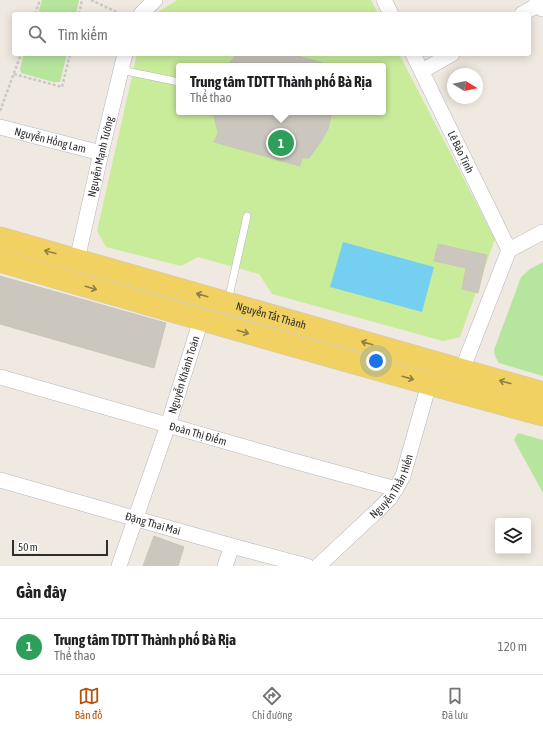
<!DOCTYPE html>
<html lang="vi">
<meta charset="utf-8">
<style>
:root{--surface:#fff;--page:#f6f6f6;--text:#202124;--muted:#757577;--line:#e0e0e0;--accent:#b45309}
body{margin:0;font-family:"Asap Condensed",sans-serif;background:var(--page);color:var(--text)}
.controls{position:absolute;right:12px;bottom:12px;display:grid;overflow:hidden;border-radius:4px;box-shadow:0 2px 10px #0003}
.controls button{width:36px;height:36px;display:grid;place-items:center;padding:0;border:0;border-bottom:1px solid var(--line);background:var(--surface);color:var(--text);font:20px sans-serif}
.compass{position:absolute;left:447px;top:68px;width:36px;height:36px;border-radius:50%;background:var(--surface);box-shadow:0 2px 10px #0003;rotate:100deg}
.scale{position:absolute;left:12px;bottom:10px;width:96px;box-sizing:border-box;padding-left:4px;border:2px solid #2e2e2e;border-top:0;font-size:11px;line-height:14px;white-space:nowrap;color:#2e2e2e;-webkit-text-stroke:3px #fff;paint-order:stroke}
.you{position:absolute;left:376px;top:361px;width:14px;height:14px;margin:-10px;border:3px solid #fff;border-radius:50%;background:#1a73e8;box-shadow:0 0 0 6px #1a73e833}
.badge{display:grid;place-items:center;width:26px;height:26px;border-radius:50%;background:var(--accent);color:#fff;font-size:13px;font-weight:700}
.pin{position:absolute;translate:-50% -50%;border:2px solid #fff;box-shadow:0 1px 4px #0006}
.popup{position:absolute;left:176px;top:63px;width:210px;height:52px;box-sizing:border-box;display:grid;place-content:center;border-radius:4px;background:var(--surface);filter:drop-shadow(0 1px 3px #0005);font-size:13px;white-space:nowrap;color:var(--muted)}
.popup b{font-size:15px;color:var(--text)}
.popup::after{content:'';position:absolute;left:50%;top:100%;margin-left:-8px;border:8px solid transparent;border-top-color:var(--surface)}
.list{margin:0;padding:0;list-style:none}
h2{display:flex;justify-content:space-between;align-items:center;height:52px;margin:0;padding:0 16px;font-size:17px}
h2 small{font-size:13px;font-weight:400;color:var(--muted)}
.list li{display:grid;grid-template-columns:26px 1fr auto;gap:12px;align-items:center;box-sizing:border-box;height:56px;padding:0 16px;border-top:1px solid var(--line)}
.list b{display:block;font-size:15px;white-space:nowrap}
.list p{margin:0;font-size:13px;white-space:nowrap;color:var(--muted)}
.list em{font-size:13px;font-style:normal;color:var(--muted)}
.icon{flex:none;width:22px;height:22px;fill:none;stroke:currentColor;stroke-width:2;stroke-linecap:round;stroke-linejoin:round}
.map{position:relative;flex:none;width:543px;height:566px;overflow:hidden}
.search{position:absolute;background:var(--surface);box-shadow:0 2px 10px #0003;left:12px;right:12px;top:12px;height:44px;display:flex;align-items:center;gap:10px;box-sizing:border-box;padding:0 14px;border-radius:4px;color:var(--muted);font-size:15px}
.sheet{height:108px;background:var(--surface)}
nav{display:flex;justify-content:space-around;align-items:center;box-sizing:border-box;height:56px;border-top:1px solid var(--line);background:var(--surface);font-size:11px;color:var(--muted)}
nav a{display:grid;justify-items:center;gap:2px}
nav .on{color:var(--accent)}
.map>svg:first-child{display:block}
.green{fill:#b6e59e}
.pitch{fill:#c9ec9a;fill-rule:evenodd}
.water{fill:#75cff0}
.building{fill:#cbc7bf;stroke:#cbc5ba}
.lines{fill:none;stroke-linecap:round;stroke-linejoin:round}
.service-casing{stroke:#b4b7c1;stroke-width:8}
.minor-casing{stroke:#b4b7c1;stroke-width:16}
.secondary-casing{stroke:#b4b7c1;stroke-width:22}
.primary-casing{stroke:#c9c9c9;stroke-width:23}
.path{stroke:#c9c9c9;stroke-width:2.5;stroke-dasharray:3 2;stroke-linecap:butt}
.service{stroke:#fff;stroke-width:7}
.minor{stroke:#fff;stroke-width:15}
.secondary{stroke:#fff;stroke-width:21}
.primary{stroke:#f2d163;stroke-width:22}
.oneway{stroke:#908048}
.labels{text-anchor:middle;stroke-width:3;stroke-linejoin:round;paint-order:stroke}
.street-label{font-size:11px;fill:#2e2e2e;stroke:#fff}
</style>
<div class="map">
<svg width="543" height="566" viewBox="0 0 543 566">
<rect width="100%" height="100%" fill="#efe9e1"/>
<path class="green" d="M 42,0 L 79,0 L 76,14 L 38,14 Z
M 24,54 L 67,54 L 60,82 L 53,82 L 21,73 L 20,69 Z
M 543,262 L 543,376 L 499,363 L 495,356 L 494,350 L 521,277 L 530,269 Z
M 518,433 L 543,440 L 543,493 L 514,440 Z"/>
<path class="pitch" d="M 177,0 L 371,0 L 378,14 L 155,14 Z
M 137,54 L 399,54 L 495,239 L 460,337 L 443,341 L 272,294 L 259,274 L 198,257 L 181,266 L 106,247 L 97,231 ZM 179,66 L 383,66 L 383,112 L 179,112 Z"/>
<path class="water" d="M 343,242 L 434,267 L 422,312 L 330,287 Z"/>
<path class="building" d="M 237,54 L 290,54 L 323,63 L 323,66 L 227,66 Z
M 213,112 L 332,112 L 328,129 L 320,143 L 309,158 L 302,158 L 300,166 L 214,142 L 218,133 Z
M 438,244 L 487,255 L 478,293 L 462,289 L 466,268 L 434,261 Z
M 0,276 L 166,323 L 154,368 L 0,324 Z
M 154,536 L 184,547 L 178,566 L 143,566 Z"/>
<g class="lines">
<g class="service-casing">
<path id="service" d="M 121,70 L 179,82
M 228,301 L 247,216"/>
</g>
<g class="minor-casing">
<g id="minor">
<path d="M 384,0 L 391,14"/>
<path d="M 141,14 L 155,0"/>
<path d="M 522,14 L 541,3"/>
<path id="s1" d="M 413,54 L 509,250"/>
<path d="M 422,71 L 452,54"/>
<path id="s2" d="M 0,127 L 101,153"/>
<path id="s3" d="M 77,260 L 101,153 L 125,54"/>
<path d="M 462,370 L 509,250 L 543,232"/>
<path id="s4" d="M 0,377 L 290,460 L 396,489"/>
<path id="s5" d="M 0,480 L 232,546 L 307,566"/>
<path id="s6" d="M 119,566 L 168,425 L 201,320"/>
<path d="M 225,566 L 232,546"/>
<path id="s7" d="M 318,566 L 379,509 L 390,498 L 403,476 L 429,384"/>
</g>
</g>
<g class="secondary-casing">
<path id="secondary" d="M 540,0 L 543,6"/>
</g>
<g class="primary-casing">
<g id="primary">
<path id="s8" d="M 0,238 L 462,370 L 543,393"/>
<path d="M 0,261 C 181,314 361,366 543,415"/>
</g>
</g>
<path class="path" d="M 91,0 L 121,14
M 35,14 L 40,0
M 79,14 L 82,0
M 14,74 L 62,87 L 70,54
M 0,111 L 21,54"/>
<use href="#service" class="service"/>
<use href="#minor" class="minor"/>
<use href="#secondary" class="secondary"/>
<use href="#primary" class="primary"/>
</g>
<defs><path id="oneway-shaft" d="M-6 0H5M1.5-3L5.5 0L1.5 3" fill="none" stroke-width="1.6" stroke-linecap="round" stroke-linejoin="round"/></defs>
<g class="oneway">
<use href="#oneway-shaft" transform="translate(50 252) rotate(-165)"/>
<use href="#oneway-shaft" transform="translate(91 288) rotate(16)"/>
<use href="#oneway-shaft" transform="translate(202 295) rotate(-164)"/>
<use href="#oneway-shaft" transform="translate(243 332) rotate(16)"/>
<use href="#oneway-shaft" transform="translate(367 343) rotate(-164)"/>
<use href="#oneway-shaft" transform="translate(408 378) rotate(16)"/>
<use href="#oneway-shaft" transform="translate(505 382) rotate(-165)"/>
</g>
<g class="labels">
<g class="street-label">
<text dy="4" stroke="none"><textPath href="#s2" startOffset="52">Nguyễn Hồng Lam</textPath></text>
<text dy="4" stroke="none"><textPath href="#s1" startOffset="109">Lê Bảo Tịnh</textPath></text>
<text dy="4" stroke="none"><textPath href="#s3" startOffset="106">Nguyễn Mạnh Tường</textPath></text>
<text dy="4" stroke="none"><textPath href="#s8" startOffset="282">Nguyễn Tất Thành</textPath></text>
<text dy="4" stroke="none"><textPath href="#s6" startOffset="202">Nguyễn Khánh Toàn</textPath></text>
<text dy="4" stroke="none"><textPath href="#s4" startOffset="206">Đoàn Thị Điểm</textPath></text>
<text dy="4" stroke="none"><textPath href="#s7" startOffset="110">Nguyễn Thần Hiến</textPath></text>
<text dy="4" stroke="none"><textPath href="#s5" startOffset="159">Đặng Thai Mai</textPath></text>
</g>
</g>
</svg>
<div class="controls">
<button><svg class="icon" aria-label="layers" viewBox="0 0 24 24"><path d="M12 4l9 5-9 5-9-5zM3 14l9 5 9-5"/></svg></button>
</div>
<svg class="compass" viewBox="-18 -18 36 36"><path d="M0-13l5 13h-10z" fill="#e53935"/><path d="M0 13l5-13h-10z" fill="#757577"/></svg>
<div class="scale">50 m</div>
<div class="you"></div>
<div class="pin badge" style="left:281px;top:143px;background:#2e9e5b">1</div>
<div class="popup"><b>Trung tâm TDTT Thành phố Bà Rịa</b>Thể thao</div>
<div class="search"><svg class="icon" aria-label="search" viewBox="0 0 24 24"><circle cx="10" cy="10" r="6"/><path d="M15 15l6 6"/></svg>Tìm kiếm</div>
</div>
<section class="sheet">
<h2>Gần đây<small></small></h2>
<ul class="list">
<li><span class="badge" style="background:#2e9e5b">1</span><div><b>Trung tâm TDTT Thành phố Bà Rịa</b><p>Thể thao</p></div><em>120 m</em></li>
</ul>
</section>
<nav>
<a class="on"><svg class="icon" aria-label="map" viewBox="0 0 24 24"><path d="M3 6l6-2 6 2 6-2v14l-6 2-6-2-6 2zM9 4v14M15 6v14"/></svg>Bản đồ</a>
<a><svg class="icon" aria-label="directions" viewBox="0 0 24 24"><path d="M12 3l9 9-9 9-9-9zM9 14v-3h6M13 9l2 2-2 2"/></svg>Chỉ đường</a>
<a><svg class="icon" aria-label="saved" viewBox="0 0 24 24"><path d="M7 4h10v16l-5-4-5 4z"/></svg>Đã lưu</a>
</nav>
